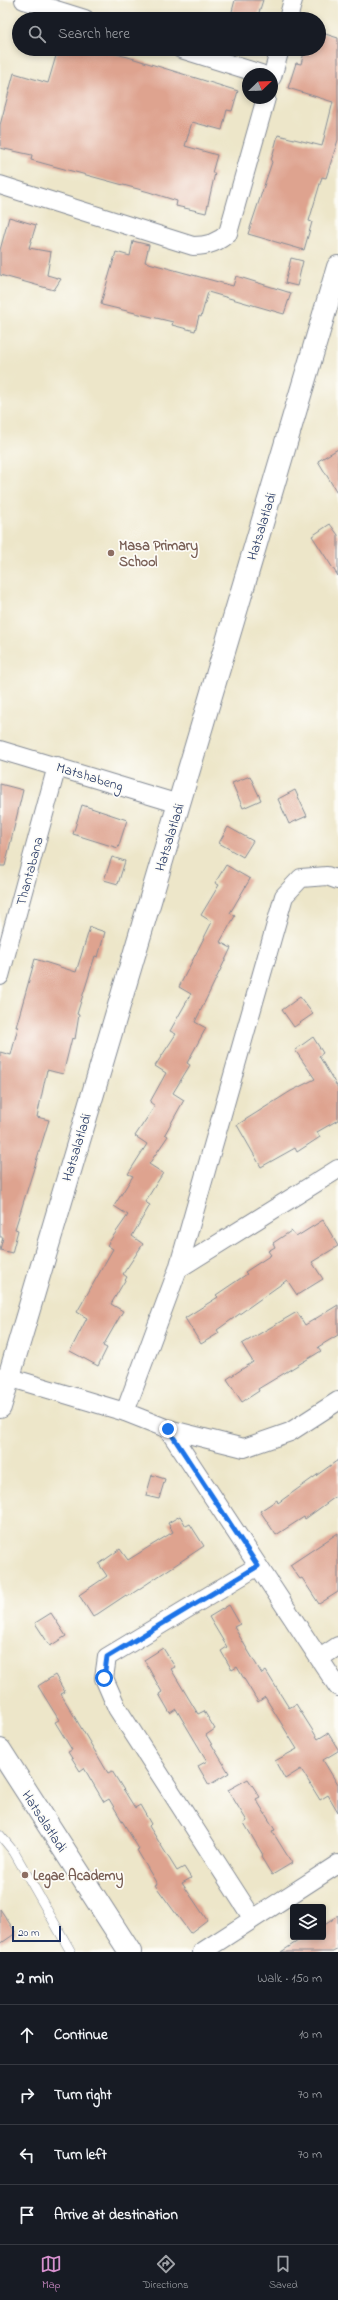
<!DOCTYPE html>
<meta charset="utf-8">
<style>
:root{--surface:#171b24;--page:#20242c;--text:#f1f3f6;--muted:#9ea1a6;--line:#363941;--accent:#d690ce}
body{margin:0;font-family:"Indie Flower",sans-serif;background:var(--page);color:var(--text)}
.controls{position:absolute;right:12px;bottom:12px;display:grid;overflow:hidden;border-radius:4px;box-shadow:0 2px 6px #0003}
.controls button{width:36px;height:36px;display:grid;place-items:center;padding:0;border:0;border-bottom:1px solid var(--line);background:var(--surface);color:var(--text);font:20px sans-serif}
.compass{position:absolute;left:242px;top:68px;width:36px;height:36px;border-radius:50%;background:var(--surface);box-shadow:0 2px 6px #0003;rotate:67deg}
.scale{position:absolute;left:12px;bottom:10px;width:49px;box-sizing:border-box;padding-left:4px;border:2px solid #1b2f5e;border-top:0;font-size:11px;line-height:14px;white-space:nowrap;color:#1b2f5e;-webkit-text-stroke:3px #fdfcf7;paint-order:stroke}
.stop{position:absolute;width:12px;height:12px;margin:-9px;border:3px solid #1a73e8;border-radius:50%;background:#fff}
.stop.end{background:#1a73e8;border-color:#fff;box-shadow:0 1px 4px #0008}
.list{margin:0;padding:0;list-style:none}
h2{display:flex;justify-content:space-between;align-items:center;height:52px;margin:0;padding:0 16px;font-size:17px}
h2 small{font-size:13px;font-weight:400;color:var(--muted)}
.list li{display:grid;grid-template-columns:26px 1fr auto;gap:12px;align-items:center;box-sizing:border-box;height:60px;padding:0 16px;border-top:1px solid var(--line)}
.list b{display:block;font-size:15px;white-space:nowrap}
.list em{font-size:13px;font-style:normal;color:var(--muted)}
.icon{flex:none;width:22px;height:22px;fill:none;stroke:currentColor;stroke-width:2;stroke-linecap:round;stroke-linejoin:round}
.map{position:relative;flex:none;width:338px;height:1952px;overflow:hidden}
.search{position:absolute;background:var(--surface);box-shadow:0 2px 6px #0003;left:12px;right:12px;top:12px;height:44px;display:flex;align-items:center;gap:10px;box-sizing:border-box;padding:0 14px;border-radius:22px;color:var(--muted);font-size:15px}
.sheet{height:292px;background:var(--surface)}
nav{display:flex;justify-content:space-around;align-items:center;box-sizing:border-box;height:56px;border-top:1px solid var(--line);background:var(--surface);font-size:11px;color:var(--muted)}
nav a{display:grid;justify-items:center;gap:2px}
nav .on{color:var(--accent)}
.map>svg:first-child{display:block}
.building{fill:#dea38f}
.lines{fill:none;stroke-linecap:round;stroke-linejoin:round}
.service-casing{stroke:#848a94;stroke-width:10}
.minor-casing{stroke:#848a94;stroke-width:20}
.tertiary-casing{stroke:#848a94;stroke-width:24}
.service{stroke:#fff;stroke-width:9}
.minor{stroke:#fff;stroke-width:18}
.tertiary{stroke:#fff;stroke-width:22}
.route{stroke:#1a73e8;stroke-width:5}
.education-dot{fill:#8d6e63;stroke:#fdfcf7;stroke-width:1.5}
.labels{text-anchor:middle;stroke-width:3.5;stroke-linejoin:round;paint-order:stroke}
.street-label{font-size:14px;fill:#1b2f5e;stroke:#fdfcf7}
.education-label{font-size:14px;font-weight:bold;fill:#785e54;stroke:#fdfcf7;text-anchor:start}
</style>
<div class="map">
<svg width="338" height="1952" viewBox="0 0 338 1952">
<rect width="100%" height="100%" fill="#fdfcf7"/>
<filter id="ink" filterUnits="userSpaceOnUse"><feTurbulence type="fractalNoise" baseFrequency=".025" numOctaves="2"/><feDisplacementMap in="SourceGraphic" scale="8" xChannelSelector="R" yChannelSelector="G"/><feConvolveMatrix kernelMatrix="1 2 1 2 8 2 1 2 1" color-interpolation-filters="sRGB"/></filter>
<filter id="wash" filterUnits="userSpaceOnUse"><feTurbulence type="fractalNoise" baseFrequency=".012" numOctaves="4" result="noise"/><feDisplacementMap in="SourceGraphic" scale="16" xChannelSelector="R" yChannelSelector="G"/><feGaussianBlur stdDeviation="0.9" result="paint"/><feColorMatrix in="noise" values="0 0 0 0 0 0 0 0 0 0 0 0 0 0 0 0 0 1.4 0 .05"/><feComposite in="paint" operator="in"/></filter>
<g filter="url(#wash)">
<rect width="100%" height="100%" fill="#ede6c9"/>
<g id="blocks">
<path class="building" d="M 235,0 L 263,0 L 257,19 L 230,19 Z
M 319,32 L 338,38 L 338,140 L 326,178 L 322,177 L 309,221 L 312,222 L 304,250 L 248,234 L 272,162 L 271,161 L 278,135 L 322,146 L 333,102 L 288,88 L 296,63 L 301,64 L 305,49 L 319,49 Z
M 58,49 L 94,49 L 128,57 L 238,91 L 232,111 L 227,110 L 222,130 L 192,122 L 185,146 L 217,155 L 212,173 L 215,173 L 206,213 L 176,206 L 177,201 L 149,192 L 31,160 L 32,155 L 0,148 L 0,125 L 14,73 L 48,83 Z
M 9,217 L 36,225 L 29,248 L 51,252 L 47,275 L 61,279 L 54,290 L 0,275 L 0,250 Z
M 133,241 L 149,245 L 145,262 L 233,286 L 236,276 L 291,293 L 284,314 L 208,292 L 201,317 L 199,316 L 195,331 L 172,325 L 173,322 L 102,305 L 101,303 L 116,252 L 130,256 Z
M 291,258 L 303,261 L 297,286 L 285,283 Z
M 338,449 L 338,494 L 318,461 Z
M 330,524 L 338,535 L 338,576 L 312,536 Z
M 250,776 L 261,800 L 243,808 L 232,783 Z
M 0,784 L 23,790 L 5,866 L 0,866 Z
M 295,790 L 307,816 L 289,824 L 278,799 Z
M 82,805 L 127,820 L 118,848 L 73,834 Z
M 228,827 L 253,841 L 243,857 L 219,843 Z
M 112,857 L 125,861 L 118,884 L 104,880 Z
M 226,865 L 250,879 L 230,913 L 235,916 L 220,942 L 231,948 L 195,1022 L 206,1028 L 187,1063 L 190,1065 L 173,1093 L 184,1100 L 165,1134 L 168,1136 L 149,1164 L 163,1173 L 145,1202 L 150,1205 L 132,1236 L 143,1244 L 123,1274 L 127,1277 L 111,1304 L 123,1311 L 103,1346 L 107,1348 L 98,1366 L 70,1351 L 87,1318 L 77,1312 L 113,1249 L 107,1245 L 128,1215 L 114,1206 L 133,1176 L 128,1174 L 147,1144 L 135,1136 L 155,1106 L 150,1102 L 166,1073 L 155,1066 L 176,1034 L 170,1031 L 191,994 L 179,987 L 212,922 L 201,915 L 219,885 L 215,883 Z
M 90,927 L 105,932 L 98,957 L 95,956 L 77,1014 L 79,1015 L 75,1039 L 72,1038 L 63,1074 L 47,1070 L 37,1117 L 49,1120 L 15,1229 L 18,1230 L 12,1253 L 0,1250 L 3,1237 L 0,1237 L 0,1052 L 11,1055 L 18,1027 L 16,1027 L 35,959 L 76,972 Z
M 300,997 L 313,1014 L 294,1027 L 282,1010 Z
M 313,1037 L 323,1053 L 319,1056 L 338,1088 L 338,1120 L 317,1132 L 320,1137 L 297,1152 L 295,1148 L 261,1167 L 237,1125 L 291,1091 L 315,1079 L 295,1050 Z
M 323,1220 L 338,1246 L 312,1262 L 323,1279 L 297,1295 L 287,1280 L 217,1330 L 219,1333 L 201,1344 L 185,1318 L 218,1297 L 216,1295 L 247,1274 L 245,1272 L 271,1255 L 268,1251 L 275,1247 L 273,1243 L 291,1231 L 296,1237 Z
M 338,1305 L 338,1335 L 318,1347 L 321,1351 L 258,1389 L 259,1391 L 242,1402 L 227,1379 L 253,1362 L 242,1344 L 297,1312 L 305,1325 Z
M 338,1460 L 338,1495 L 305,1519 L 304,1517 L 276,1535 L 260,1511 L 277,1500 L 278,1503 Z
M 152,1475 L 165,1479 L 159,1499 L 146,1496 Z
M 180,1516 L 186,1526 L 190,1524 L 204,1546 L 127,1597 L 126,1595 L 93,1617 L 79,1595 L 107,1576 L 99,1564 L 120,1549 L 128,1560 L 173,1532 L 168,1523 Z
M 338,1533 L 338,1592 L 319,1604 L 302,1578 L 300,1579 L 290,1565 Z
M 229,1605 L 240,1624 L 234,1627 L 262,1674 L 266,1671 L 289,1708 L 296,1704 L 318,1739 L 328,1733 L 338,1749 L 338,1751 L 323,1760 L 338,1785 L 338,1812 L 328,1795 L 320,1800 L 301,1769 L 285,1779 L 275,1761 L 297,1749 L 265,1697 L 258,1702 L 237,1667 L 232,1670 L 221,1651 L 227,1647 L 209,1617 Z
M 51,1613 L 66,1636 L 50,1646 L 35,1623 Z
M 163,1648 L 175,1667 L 171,1669 L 198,1714 L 204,1711 L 215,1729 L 206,1735 L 229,1773 L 209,1785 L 198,1766 L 207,1761 L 176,1709 L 170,1713 L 159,1694 L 162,1692 L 144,1660 Z
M 55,1675 L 65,1692 L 61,1694 L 108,1773 L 112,1771 L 135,1808 L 140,1805 L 151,1824 L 149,1826 L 177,1871 L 184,1867 L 191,1878 L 182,1883 L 207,1920 L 190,1933 L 155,1885 L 157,1884 L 137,1850 L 139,1849 L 109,1799 L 104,1802 L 84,1768 L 80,1771 L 68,1752 L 72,1750 L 55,1722 L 59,1720 L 38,1686 Z
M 248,1779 L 260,1797 L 256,1799 L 275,1830 L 272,1831 L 292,1863 L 272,1875 L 261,1857 L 263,1855 L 244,1823 L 247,1821 L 228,1790 Z
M 0,1909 L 16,1933 L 0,1944 Z
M 338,1916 L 338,1949 L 333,1952 L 281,1952 L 304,1937 L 323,1937 L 323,1926 Z"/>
</g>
</g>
<g filter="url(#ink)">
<use href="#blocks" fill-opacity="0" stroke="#848a94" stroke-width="1"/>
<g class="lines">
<g class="service-casing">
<path id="service" d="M 0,1835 L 14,1852 L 71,1952"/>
</g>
<g class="minor-casing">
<path id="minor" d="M 24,0 L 85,19
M 288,19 L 293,0
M 181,49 L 261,74
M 272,77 L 280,49
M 0,185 L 193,246 C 207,246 218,243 228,233 L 266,98
M 0,750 L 179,804
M 0,976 L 57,766
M 178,1269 L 338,1169
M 8,1377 L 125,1412 L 168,1429 L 244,1448 L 290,1432 L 338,1401
M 125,1412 L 178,1269 L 284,896 L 301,878 L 327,876 L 338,880
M 168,1429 L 338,1687
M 320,1658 L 338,1646
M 253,1919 L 117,1708 L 104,1678 L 107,1657 L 258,1566
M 202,1952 L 338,1864"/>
</g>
<g class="tertiary-casing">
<path id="tertiary" d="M 0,1407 L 338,267
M 0,1750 L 130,1952"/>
</g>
<use href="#service" class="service"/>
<use href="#minor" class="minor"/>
<use href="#tertiary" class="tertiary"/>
</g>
</g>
<g class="lines" filter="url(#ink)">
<path class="route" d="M 104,1678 L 107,1657 L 258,1566 L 168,1429"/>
</g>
<g class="education-dot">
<circle cx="111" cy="553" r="4"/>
<circle cx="25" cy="1875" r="4"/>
</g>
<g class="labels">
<g class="street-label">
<text transform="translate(261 526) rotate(-73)" y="5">Hatsalatladi</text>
<text transform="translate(90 776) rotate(17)" y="5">Matshabeng</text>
<text transform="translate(169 837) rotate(-73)" y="5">Hatsalatladi</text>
<text transform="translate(29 871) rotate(-75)" y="5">Thantabana</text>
<text transform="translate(76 1147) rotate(-73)" y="5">Hatsalatladi</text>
<text transform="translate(45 1821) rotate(57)" y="5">Hatsalatladi</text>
</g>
<g class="education-label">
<text x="119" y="550">Masa Primary<tspan x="119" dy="16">School</tspan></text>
<text x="33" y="1880">Legae Academy</text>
</g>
</g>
</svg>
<div class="controls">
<button><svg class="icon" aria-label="layers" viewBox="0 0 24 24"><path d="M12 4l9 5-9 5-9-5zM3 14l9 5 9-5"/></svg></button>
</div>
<svg class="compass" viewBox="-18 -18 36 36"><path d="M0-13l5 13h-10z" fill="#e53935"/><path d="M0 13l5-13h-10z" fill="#9ea1a6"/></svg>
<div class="scale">20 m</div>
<div class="stop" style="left:104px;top:1678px"></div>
<div class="stop end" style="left:168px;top:1429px"></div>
<div class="search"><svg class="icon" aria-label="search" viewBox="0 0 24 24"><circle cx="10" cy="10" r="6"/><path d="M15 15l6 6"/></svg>Search here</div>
</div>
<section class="sheet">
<h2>2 min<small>Walk · 150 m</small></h2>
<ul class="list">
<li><svg class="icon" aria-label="ahead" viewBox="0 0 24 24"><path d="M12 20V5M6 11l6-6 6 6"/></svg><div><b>Continue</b></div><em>10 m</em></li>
<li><svg class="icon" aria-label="right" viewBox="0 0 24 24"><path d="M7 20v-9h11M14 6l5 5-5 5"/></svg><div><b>Turn right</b></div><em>70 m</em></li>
<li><svg class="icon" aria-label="left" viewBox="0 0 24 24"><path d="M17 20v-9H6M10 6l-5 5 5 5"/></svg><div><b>Turn left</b></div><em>70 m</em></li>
<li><svg class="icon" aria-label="arrive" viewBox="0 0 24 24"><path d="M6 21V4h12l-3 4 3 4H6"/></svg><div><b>Arrive at destination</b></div></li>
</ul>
</section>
<nav>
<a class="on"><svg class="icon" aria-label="map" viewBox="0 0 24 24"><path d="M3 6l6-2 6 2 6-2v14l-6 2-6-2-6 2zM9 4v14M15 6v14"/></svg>Map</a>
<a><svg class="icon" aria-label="directions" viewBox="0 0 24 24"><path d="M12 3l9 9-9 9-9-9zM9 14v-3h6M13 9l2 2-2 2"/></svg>Directions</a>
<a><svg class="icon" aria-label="saved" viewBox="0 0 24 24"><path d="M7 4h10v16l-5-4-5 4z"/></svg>Saved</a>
</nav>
